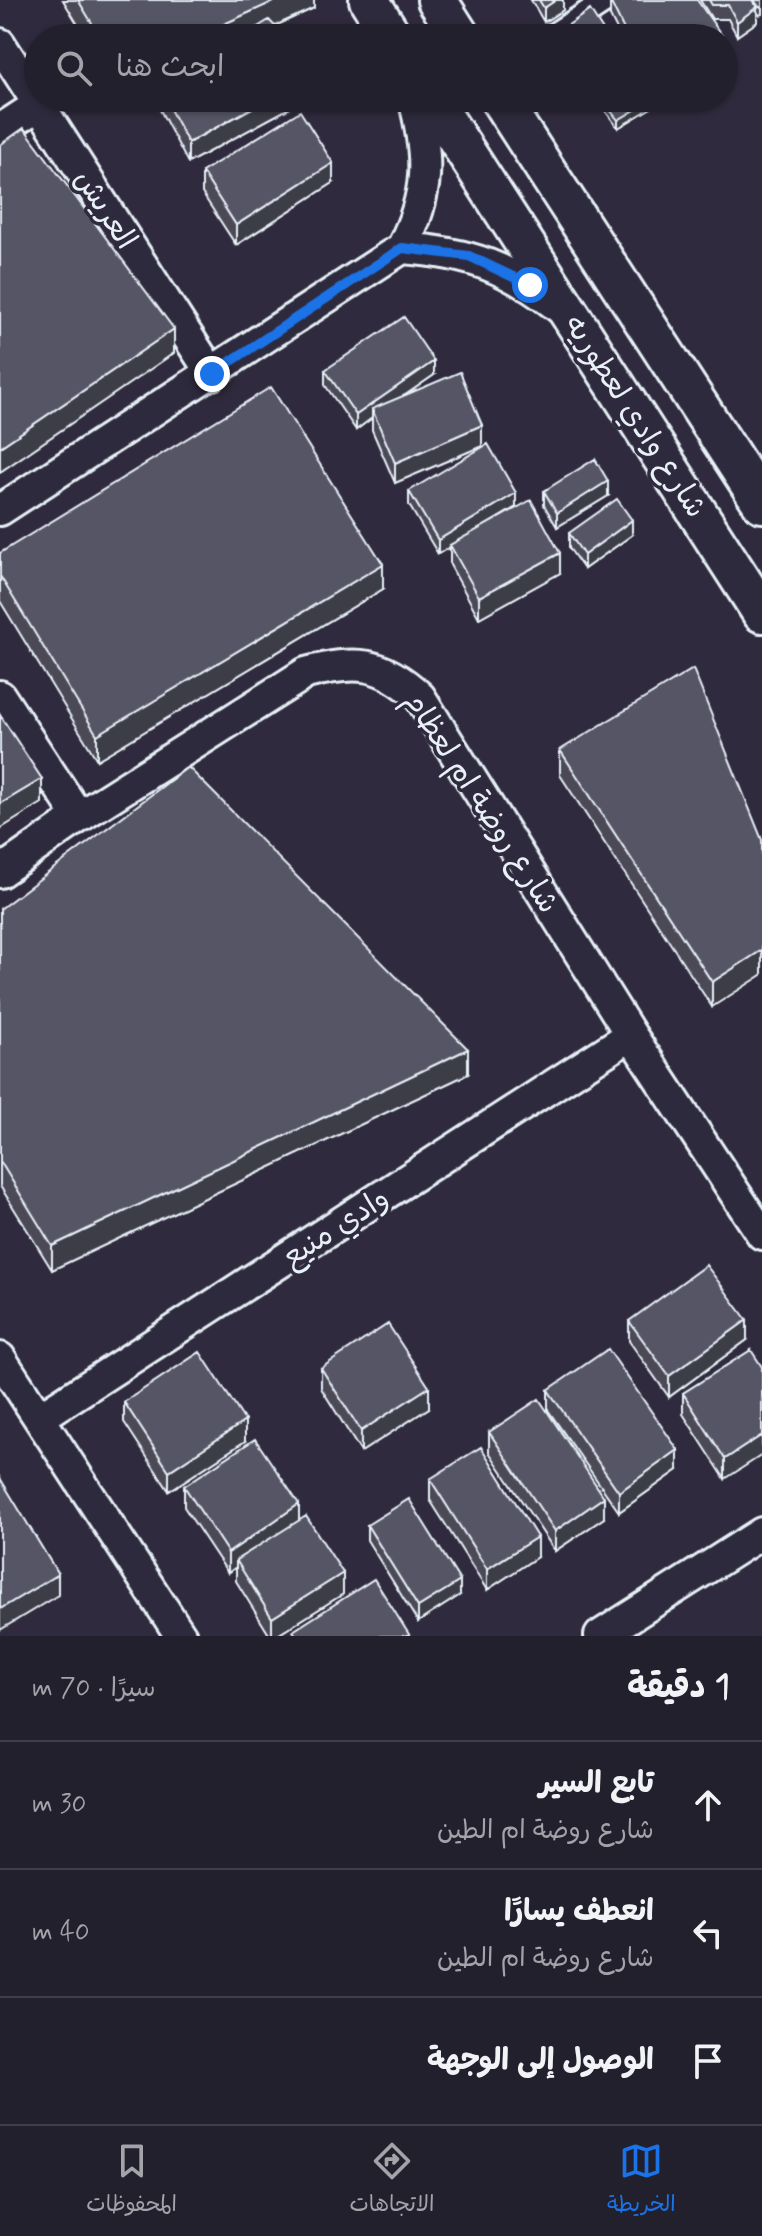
<!DOCTYPE html>
<html lang="ar">
<meta charset="utf-8">
<style>
:root{--surface:#23202e;--page:#2f2d3a;--text:#f1f3f6;--muted:#a3a3aa;--line:#403e4a;--accent:#1a73e8}
body{margin:0;font-family:Mynerve,"Playpen Sans Arabic",sans-serif;background:var(--page);color:var(--text);direction:rtl}
.stop{position:absolute;width:24px;height:24px;margin:-18px;border:6px solid #1a73e8;border-radius:50%;background:#fff}
.stop.end{background:#1a73e8;border-color:#fff;box-shadow:0 2px 8px #0008}
.list{margin:0;padding:0;list-style:none}
h2{display:flex;justify-content:space-between;align-items:center;height:104px;margin:0;padding:0 32px;font-size:34px}
h2 small{font-size:26px;font-weight:400;color:var(--muted)}
.list li{display:grid;grid-template-columns:52px 1fr auto;gap:24px;align-items:center;box-sizing:border-box;height:128px;padding:0 32px;border-top:2px solid var(--line)}
.list b{display:block;font-size:30px;white-space:nowrap}
.list p{margin:0;font-size:26px;white-space:nowrap;color:var(--muted)}
.list em{font-size:26px;font-style:normal;color:var(--muted)}
.icon{flex:none;width:44px;height:44px;fill:none;stroke:currentColor;stroke-width:2;stroke-linecap:round;stroke-linejoin:round}
.map{position:relative;flex:none;width:762px;height:1636px;overflow:hidden;direction:ltr}
.search{position:absolute;background:var(--surface);box-shadow:0 2px 6px #0004;left:24px;right:24px;top:24px;height:88px;display:flex;align-items:center;gap:20px;box-sizing:border-box;padding:0 28px;border-radius:44px;color:var(--muted);font-size:30px}
.sheet{height:488px;background:var(--surface)}
nav{display:flex;justify-content:space-around;align-items:center;box-sizing:border-box;height:112px;border-top:2px solid var(--line);background:var(--surface);font-size:22px;color:var(--muted)}
nav a{display:grid;justify-items:center;gap:4px}
nav .on{color:var(--accent)}
.map>svg:first-child{display:block}
.lines{fill:none;stroke-linecap:round;stroke-linejoin:round}
.pedestrian-casing{stroke:#e8f1f8;stroke-width:28}
.minor-casing{stroke:#e8f1f8;stroke-width:36}
.tertiary-casing{stroke:#e8f1f8;stroke-width:44}
.pedestrian{stroke:#2f2a3d;stroke-width:22}
.minor{stroke:#2f2a3d;stroke-width:30}
.tertiary{stroke:#2f2a3d;stroke-width:38}
.wall{fill:#4b4957;stroke:#e8f1f8;stroke-width:2}
.shaded-wall{fill:#3d3c47;stroke:#e8f1f8;stroke-width:2}
.building{fill:#575565;stroke:#e8f1f8;stroke-width:2}
.route{stroke:#1a73e8;stroke-width:10}
.labels{text-anchor:middle;stroke-width:7;stroke-linejoin:round;paint-order:stroke}
.street-label{font-size:30px;fill:#e8f1f8;stroke:#2f2a3d}
</style>
<div class="map">
<svg width="762" height="1636" viewBox="0 0 762 1636">
<rect width="100%" height="100%" fill="#2f2a3d"/>
<filter id="ink" filterUnits="userSpaceOnUse"><feTurbulence type="fractalNoise" baseFrequency=".0125" numOctaves="2"/><feDisplacementMap in="SourceGraphic" scale="16" xChannelSelector="R" yChannelSelector="G"/><feConvolveMatrix kernelMatrix="1 2 1 2 8 2 1 2 1" color-interpolation-filters="sRGB"/></filter>
<g filter="url(#ink)">
<g class="lines">
<g class="pedestrian-casing">
<path id="pedestrian" d="M 549,38 L 607,0"/>
</g>
<g class="minor-casing">
<path id="minor" d="M 0,44 L 212,374
M 0,130 L 38,105
M 402,248 C 470,253 506,266 560,308
M 0,510 L 402,248 C 430,193 429,157 414,98
M 0,696 L 79,817
M 0,872 L 79,817 L 306,673 C 356,660 381,661 420,697 L 631,1035 L 762,1234
M 0,1358 L 181,1636
M 39,1418 L 631,1035
M 600,1636 L 762,1533"/>
</g>
<g class="tertiary-casing">
<path id="tertiary" d="M 369,0 L 393,38
M 437,0 L 461,38
M 431,98 L 762,613
M 499,98 L 762,503"/>
</g>
<use href="#pedestrian" class="pedestrian"/>
<use href="#minor" class="minor"/>
<use href="#tertiary" class="tertiary"/>
</g>
<path class="wall" d="M 63,0 L 314,0 L 314,8 L 275,26 L 286,38 L 86,38 Z
M 531,0 L 563,0 L 563,10 L 544,22 Z
M 700,0 L 762,0 L 762,14 L 759,15 L 757,11 L 757,22 L 737,36 L 728,19 L 712,19 Z
M 610,1 L 723,38 L 621,38 L 610,16 Z
M 564,28 L 608,38 L 564,38 Z
M 159,98 L 308,98 L 188,163 L 159,108 Z
M 666,98 L 618,128 L 603,108 L 603,101 Z
M 202,172 L 333,183 L 236,245 L 202,193 Z
M 325,370 L 434,375 L 405,395 L 482,446 L 395,483 L 372,430 L 372,418 L 356,430 L 325,385 Z
M 409,491 L 516,507 L 495,520 L 560,573 L 479,618 L 450,565 L 450,547 L 438,554 L 409,505 Z
M 544,491 L 608,496 L 557,527 L 544,505 Z
M 569,533 L 632,535 L 584,569 L 569,548 Z
M 0,553 L 383,589 L 97,760 L 0,601 Z
M 560,750 L 762,840 L 712,1007 L 560,775 Z
M 0,909 L 468,1074 L 52,1270 L 0,1186 Z
M 629,1321 L 747,1340 L 669,1397 L 629,1341 Z
M 751,1350 L 725,1479 L 683,1414 L 683,1393 Z
M 321,1368 L 429,1408 L 361,1452 L 321,1388 Z
M 548,1390 L 678,1470 L 619,1512 L 548,1410 Z
M 124,1402 L 245,1441 L 169,1491 L 124,1422 Z
M 489,1432 L 604,1518 L 555,1551 L 489,1452 Z
M 430,1479 L 537,1557 L 487,1590 L 430,1500 Z
M 184,1486 L 299,1520 L 343,1594 L 276,1636 L 270,1636 L 236,1581 L 236,1567 L 228,1573 L 184,1507 Z
M 367,1525 L 460,1595 L 418,1622 L 367,1540 Z"/>
<path class="shaded-wall" d="M 277,0 L 314,0 L 314,8 L 248,38 L 193,38 Z
M 556,0 L 563,0 L 563,10 L 544,22 L 544,8 Z
M 757,7 L 757,22 L 737,36 L 737,22 Z
M 270,98 L 308,98 L 188,163 L 188,143 Z
M 655,98 L 666,99 L 618,128 L 618,120 Z
M 333,163 L 333,183 L 236,245 L 236,225 Z
M 174,329 L 174,353 L 0,472 L 0,447 Z
M 434,361 L 434,375 L 375,416 L 372,409 L 372,418 L 356,430 L 356,415 Z
M 482,425 L 482,446 L 395,483 L 395,463 Z
M 608,481 L 608,496 L 557,527 L 557,513 Z
M 516,493 L 516,507 L 438,554 L 438,540 Z
M 632,520 L 632,535 L 584,569 L 584,555 Z
M 560,553 L 560,573 L 479,618 L 479,597 Z
M 383,564 L 383,589 L 97,760 L 97,735 Z
M 42,779 L 42,803 L 0,829 L 0,804 Z
M 762,950 L 762,975 L 712,1007 L 712,982 Z
M 468,1049 L 468,1074 L 52,1270 L 52,1246 Z
M 747,1320 L 747,1340 L 669,1397 L 669,1376 Z
M 429,1387 L 429,1408 L 361,1452 L 361,1431 Z
M 245,1421 L 245,1441 L 169,1491 L 169,1471 Z
M 762,1435 L 762,1455 L 725,1479 L 725,1459 Z
M 678,1450 L 678,1470 L 619,1512 L 619,1492 Z
M 604,1497 L 604,1518 L 555,1551 L 555,1531 Z
M 299,1504 L 299,1525 L 236,1560 L 236,1567 L 228,1573 L 228,1553 Z
M 537,1537 L 537,1557 L 487,1590 L 487,1569 Z
M 343,1573 L 343,1594 L 276,1636 L 272,1636 L 272,1618 Z
M 58,1574 L 58,1595 L 0,1630 L 0,1609 Z
M 460,1581 L 460,1595 L 418,1622 L 418,1607 Z"/>
<path class="building" d="M 78,0 L 277,0 L 193,38 L 101,38 Z
M 539,0 L 556,0 L 544,8 Z
M 611,0 L 697,0 L 723,37 L 628,38 L 610,1 Z
M 709,0 L 752,0 L 757,7 L 737,22 L 728,5 L 712,5 Z
M 754,0 L 762,0 L 762,7 L 759,7 Z
M 590,10 L 608,38 L 570,38 L 564,28 Z
M 269,20 L 286,38 L 240,38 Z
M 164,98 L 270,98 L 188,143 Z
M 607,98 L 655,98 L 618,120 L 603,101 Z
M 300,111 L 333,163 L 236,225 L 202,172 Z
M 24,128 L 174,329 L 0,447 L 0,145 Z
M 404,317 L 434,361 L 356,415 L 325,370 Z
M 460,372 L 482,425 L 395,463 L 372,409 Z
M 271,387 L 383,564 L 97,735 L 0,576 L 0,553 Z
M 488,444 L 516,493 L 438,540 L 409,491 Z
M 595,459 L 608,481 L 557,513 L 544,491 Z
M 617,499 L 632,520 L 584,555 L 569,533 Z
M 531,500 L 560,553 L 479,597 L 450,545 Z
M 693,669 L 762,840 L 762,950 L 712,982 L 560,750 Z
M 0,715 L 42,779 L 0,804 Z
M 188,767 L 468,1049 L 52,1246 L 0,1161 L 0,909 Z
M 706,1265 L 747,1320 L 669,1376 L 629,1321 Z
M 388,1324 L 429,1387 L 361,1431 L 321,1368 Z
M 608,1349 L 678,1450 L 619,1492 L 548,1390 Z
M 751,1350 L 762,1367 L 762,1435 L 725,1459 L 683,1393 Z
M 200,1352 L 245,1421 L 169,1471 L 124,1402 Z
M 539,1399 L 604,1497 L 555,1531 L 489,1432 Z
M 255,1439 L 299,1504 L 228,1553 L 184,1486 Z
M 481,1447 L 537,1537 L 487,1569 L 430,1479 Z
M 0,1478 L 58,1574 L 0,1609 Z
M 409,1499 L 460,1581 L 418,1607 L 367,1525 Z
M 306,1516 L 343,1573 L 272,1618 L 236,1560 Z
M 374,1579 L 410,1636 L 297,1636 L 293,1631 Z"/>
</g>
<g class="lines" filter="url(#ink)">
<path class="route" d="M 212,374 L 402,248 L 469,256 L 530,285"/>
</g>
<g class="labels">
<g class="street-label">
<text transform="translate(106 209) rotate(57)" y="10">العريش</text>
<text transform="translate(636 416) rotate(57)" y="10">شارع وادي لعطوريه</text>
<text transform="translate(482 802) rotate(57)" y="10">شارع روضة ام لعظام</text>
<text transform="translate(335 1227) rotate(-33)" y="10">وادي منيع</text>
</g>
</g>
</svg>
<div class="stop" style="left:530px;top:285px"></div>
<div class="stop end" style="left:212px;top:374px"></div>
<div class="search"><svg class="icon" aria-label="search" viewBox="0 0 24 24"><circle cx="10" cy="10" r="6"/><path d="M15 15l6 6"/></svg>ابحث هنا</div>
</div>
<section class="sheet">
<h2>1 دقيقة<small>سيرًا · 70 m</small></h2>
<ul class="list">
<li><svg class="icon" aria-label="ahead" viewBox="0 0 24 24"><path d="M12 20V5M6 11l6-6 6 6"/></svg><div><b>تابع السير</b><p>شارع روضة ام الطين</p></div><em>30 m</em></li>
<li><svg class="icon" aria-label="left" viewBox="0 0 24 24"><path d="M17 20v-9H6M10 6l-5 5 5 5"/></svg><div><b>انعطف يسارًا</b><p>شارع روضة ام الطين</p></div><em>40 m</em></li>
<li><svg class="icon" aria-label="arrive" viewBox="0 0 24 24"><path d="M6 21V4h12l-3 4 3 4H6"/></svg><div><b>الوصول إلى الوجهة</b></div></li>
</ul>
</section>
<nav>
<a class="on"><svg class="icon" aria-label="map" viewBox="0 0 24 24"><path d="M3 6l6-2 6 2 6-2v14l-6 2-6-2-6 2zM9 4v14M15 6v14"/></svg>الخريطة</a>
<a><svg class="icon" aria-label="directions" viewBox="0 0 24 24"><path d="M12 3l9 9-9 9-9-9zM9 14v-3h6M13 9l2 2-2 2"/></svg>الاتجاهات</a>
<a><svg class="icon" aria-label="saved" viewBox="0 0 24 24"><path d="M7 4h10v16l-5-4-5 4z"/></svg>المحفوظات</a>
</nav>
